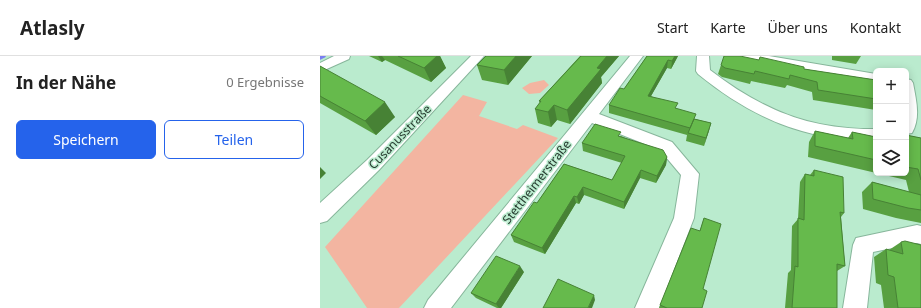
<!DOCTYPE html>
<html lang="de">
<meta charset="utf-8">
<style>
:root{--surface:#fff;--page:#f6f6f6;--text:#222;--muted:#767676;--line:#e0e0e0;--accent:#2563eb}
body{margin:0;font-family:"Noto Sans",sans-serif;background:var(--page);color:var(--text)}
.controls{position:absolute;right:12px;top:12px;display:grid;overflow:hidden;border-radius:6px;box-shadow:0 2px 10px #0003}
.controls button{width:36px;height:36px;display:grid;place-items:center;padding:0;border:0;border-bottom:1px solid var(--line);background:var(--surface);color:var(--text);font:20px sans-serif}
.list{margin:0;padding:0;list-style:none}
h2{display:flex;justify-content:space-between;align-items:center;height:52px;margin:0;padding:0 16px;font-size:17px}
h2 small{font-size:13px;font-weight:400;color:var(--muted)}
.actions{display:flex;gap:8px;padding:12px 16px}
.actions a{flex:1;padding:9px 0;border:1px solid var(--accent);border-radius:6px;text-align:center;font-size:14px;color:var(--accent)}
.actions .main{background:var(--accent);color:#fff}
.icon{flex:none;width:22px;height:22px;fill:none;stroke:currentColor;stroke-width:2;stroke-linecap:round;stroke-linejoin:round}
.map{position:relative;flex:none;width:601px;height:252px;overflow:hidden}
header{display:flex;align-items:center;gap:24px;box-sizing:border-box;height:56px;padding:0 20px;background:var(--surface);border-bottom:1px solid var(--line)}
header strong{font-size:19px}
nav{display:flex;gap:22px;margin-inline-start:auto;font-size:14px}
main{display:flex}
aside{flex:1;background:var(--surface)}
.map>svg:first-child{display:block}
.green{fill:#f3b5a1}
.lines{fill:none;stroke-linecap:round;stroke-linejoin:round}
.stream{stroke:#7a7ef1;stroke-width:3.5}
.minor-casing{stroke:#87b69b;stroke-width:2}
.minor{fill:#fff;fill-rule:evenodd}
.wall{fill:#58a041}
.shaded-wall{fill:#478235}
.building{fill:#66ba4c;stroke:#478235}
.labels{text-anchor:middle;stroke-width:3;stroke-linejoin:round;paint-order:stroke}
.street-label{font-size:12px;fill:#263a2f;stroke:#baebce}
</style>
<header>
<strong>Atlasly</strong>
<nav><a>Start</a><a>Karte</a><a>Über uns</a><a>Kontakt</a></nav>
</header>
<main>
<aside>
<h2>In der Nähe<small>0 Ergebnisse</small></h2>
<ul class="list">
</ul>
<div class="actions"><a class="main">Speichern</a><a>Teilen</a></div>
</aside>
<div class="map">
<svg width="601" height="252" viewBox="0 0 601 252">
<rect width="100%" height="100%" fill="#baebce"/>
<path class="green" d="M 224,24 L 229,29 L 220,37 L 209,38 L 202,32 L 210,27 Z
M 143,39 L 167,46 L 159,60 L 197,73 L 203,69 L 238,82 L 79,252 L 47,252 L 5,191 Z"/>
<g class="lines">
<path class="stream" d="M 0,2 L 4,0"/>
<g class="minor-casing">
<path id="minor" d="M 14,0 L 30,0 L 29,3 L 0,16 L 0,7 Z
M 151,0 L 164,0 L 59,114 L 7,165 L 0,167 L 0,147 L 47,104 Z
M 310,0 L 323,0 L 279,58 L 352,86 L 379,118 L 374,162 L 339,252 L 315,252 L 354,162 L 361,119 L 340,94 L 272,67 L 131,252 L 104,252 L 108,244 Z
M 377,0 L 389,0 L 390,14 C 442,54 490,74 556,73 L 556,85 C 486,85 432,62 378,18 L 376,15 Z
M 420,0 L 449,0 L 556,18 L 556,26 L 426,4 Z
M 586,23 L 591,24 L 593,27 C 596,44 601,61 592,77 L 586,78 Z
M 597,169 L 601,170 L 601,188 L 597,187 L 553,196 L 547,252 L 523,252 L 533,189 L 536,182 Z"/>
</g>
<use href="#minor" class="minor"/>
</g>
<path class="wall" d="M 49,0 L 120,0 L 126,12 L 111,26 L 65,4 L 62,6 Z
M 212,0 L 188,29 L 162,24 L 157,9 Z
M 260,0 L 299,0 L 281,21 L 282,27 L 250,68 L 237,64 L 231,71 L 218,67 L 215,53 L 220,47 L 219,45 Z
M 327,0 L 358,0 L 351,13 L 347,12 L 331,40 L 357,53 L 375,63 L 391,67 L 384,90 L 366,85 L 367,79 L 289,57 L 289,49 L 304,33 Z
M 512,0 L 541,0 L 536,8 L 512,4 Z
M 439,4 L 484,13 L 556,24 L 556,54 L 493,44 L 492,36 L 467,29 L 465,32 L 431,25 L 430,28 L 402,21 L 398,18 L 401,9 Z
M 0,10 L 75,61 L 56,79 L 0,47 Z
M 495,75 L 528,82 L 532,76 L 556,81 L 556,117 L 586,117 L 586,79 L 601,82 L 601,167 L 576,162 L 543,153 L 542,136 L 552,126 L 589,136 L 586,124 L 488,101 L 489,86 Z
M 301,80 L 347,101 L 346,109 L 336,127 L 320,122 L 304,153 L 264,139 L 259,148 L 256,147 L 225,198 L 194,186 L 191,179 L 217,147 L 244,108 L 292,124 L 302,107 L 263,95 L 262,87 Z
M 494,114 L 524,157 L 521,161 L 525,210 L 517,215 L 517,252 L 465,252 L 468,217 L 471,214 L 472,170 L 478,163 L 480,126 L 485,118 L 490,119 Z
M 384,162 L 382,252 L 339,252 L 340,249 L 380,174 Z
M 581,186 L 601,252 L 564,252 L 561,229 L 556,227 L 554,201 L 566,193 L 569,194 Z
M 204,216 L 181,252 L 177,252 L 156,242 L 151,237 Z"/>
<path class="shaded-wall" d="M 58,0 L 62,0 L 65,4 L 62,6 Z
M 117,0 L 120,0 L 126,12 L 111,26 L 104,12 Z
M 196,0 L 212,0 L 188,29 L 184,14 Z
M 287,0 L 299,0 L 281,21 L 282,27 L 250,68 L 247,54 L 277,12 Z
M 355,0 L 358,0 L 351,13 L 352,5 Z
M 348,4 L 347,12 L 327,47 L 328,40 Z
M 65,46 L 75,61 L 56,79 L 45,65 Z
M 234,49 L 237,64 L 231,71 L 228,56 Z
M 391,67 L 389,75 L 384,90 L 386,82 Z
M 347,101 L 346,109 L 336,127 L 337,120 Z
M 0,111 L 6,117 L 0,123 Z
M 321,114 L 320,122 L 304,153 L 304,146 Z
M 263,131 L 264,139 L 259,148 L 257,141 Z
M 254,140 L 256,147 L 225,198 L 222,192 Z
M 200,210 L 204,216 L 181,252 L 179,252 L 176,248 Z
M 274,239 L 275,244 L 272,252 L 268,252 Z"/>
<path class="building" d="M 78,0 L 117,0 L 104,12 Z
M 166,0 L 196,0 L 184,14 L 157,9 Z
M 261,0 L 287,0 L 277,12 L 281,13 L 247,54 L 234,49 L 228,56 L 215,53 L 221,45 L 219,45 Z
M 327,0 L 355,0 L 352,5 L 348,4 L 328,40 L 358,47 L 355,52 L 376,58 L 370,72 L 289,49 L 300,32 L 304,33 Z
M 404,0 L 420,0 L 439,4 L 440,1 L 484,11 L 484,13 L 556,24 L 556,43 L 498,34 L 497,26 L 470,19 L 469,23 L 435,15 L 434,18 L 405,12 L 401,9 Z
M 0,10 L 65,46 L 45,65 L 0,40 Z
M 374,63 L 391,67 L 386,82 L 368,77 Z
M 275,68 L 301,76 L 298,80 L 343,94 L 347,101 L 337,120 L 321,114 L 304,146 L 263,131 L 257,141 L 254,140 L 222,192 L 191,179 L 214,146 L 217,147 L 244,108 L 292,124 L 305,100 L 262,87 Z
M 495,75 L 533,83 L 532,76 L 556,81 L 556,104 L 495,90 Z
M 586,79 L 601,82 L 601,124 L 598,113 L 586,111 Z
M 494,114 L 523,121 L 524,157 L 520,156 L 525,210 L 517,208 L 517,252 L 472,252 L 475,210 L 478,211 L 478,162 L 484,164 L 485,118 L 494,120 Z
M 552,126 L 601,139 L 601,154 L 588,152 L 553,143 Z
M 384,162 L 401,168 L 383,233 L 387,235 L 382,252 L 347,252 L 340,249 L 371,172 L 380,175 Z
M 585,185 L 601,189 L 601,252 L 578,252 L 574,221 L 568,219 L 566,193 L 583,198 L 581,186 Z
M 176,200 L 200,210 L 176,248 L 151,237 Z
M 238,223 L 274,239 L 268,252 L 223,252 Z"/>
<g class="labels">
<g class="street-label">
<text transform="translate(80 81) rotate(-46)" y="4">Cusanusstraße</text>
<text transform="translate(217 126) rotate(-52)" y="4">Stettheimerstraße</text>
</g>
</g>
</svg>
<div class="controls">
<button>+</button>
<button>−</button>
<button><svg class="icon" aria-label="layers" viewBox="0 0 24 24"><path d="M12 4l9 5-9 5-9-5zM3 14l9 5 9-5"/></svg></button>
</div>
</div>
</main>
